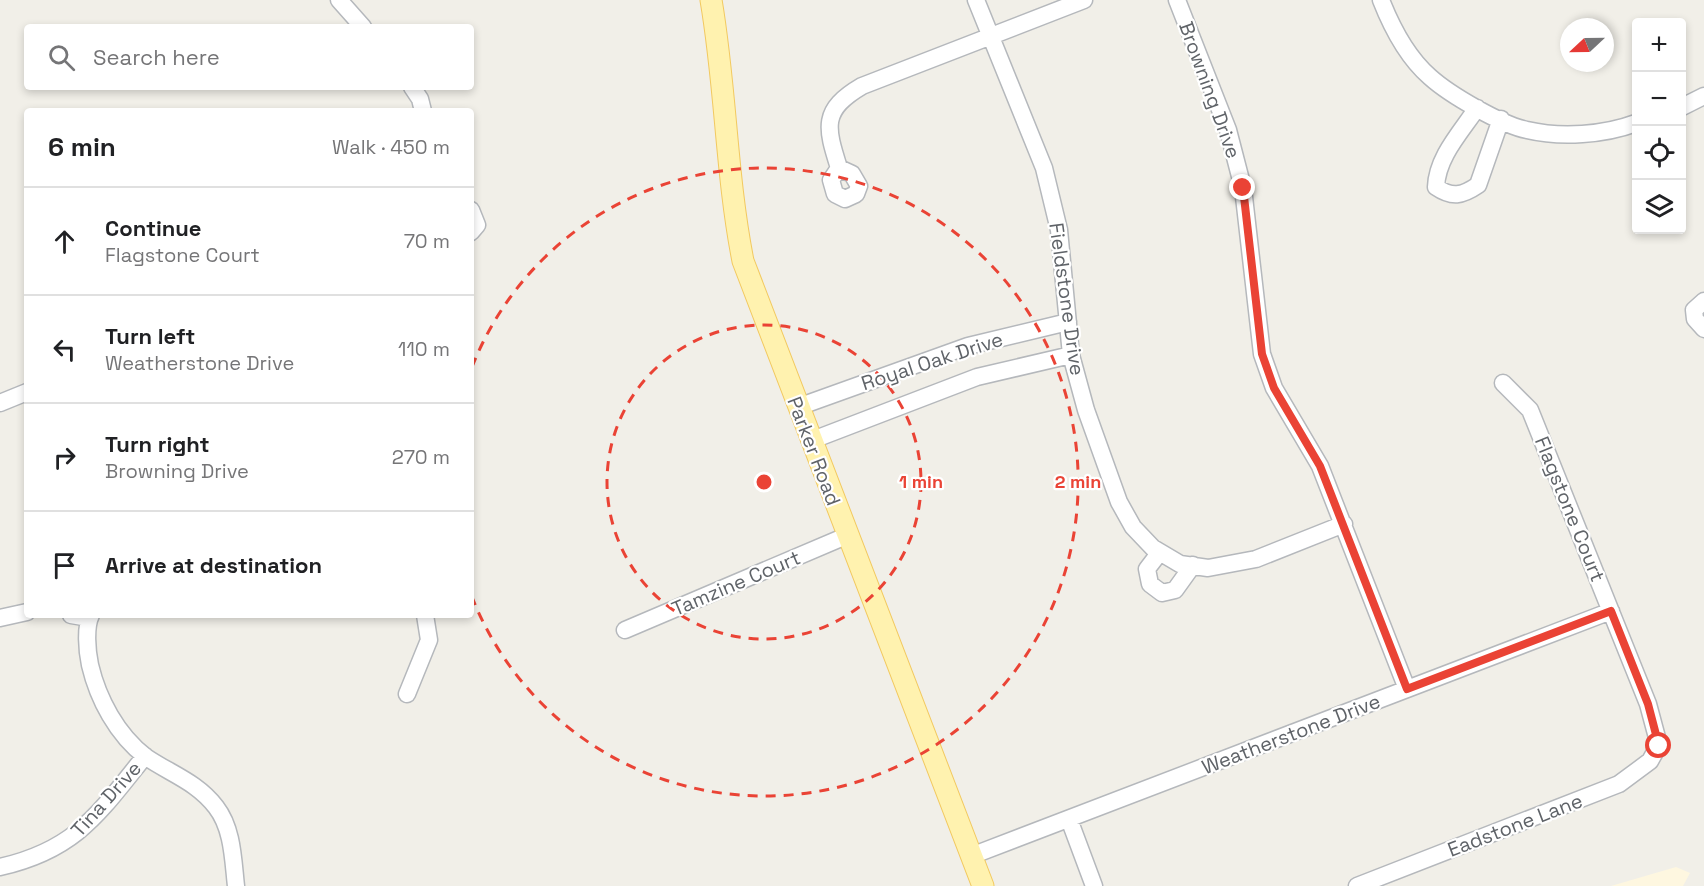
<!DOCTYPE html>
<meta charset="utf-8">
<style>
:root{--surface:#fff;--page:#f6f6f6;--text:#202124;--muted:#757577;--line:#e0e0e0}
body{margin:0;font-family:"Space Grotesk",sans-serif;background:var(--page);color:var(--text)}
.controls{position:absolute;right:18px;top:18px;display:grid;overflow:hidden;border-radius:6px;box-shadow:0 3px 9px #0003}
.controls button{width:54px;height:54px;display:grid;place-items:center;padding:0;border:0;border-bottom:2px solid var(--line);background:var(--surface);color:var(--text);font:30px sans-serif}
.compass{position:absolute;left:1560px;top:18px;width:54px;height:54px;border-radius:50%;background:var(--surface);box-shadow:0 3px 9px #0003;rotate:248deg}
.stop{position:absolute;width:18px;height:18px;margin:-14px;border:4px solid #ea4335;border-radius:50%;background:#fff}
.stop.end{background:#ea4335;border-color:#fff;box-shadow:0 2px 6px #0008}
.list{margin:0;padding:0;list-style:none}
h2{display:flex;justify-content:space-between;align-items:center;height:78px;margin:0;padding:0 24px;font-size:26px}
h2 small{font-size:20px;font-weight:400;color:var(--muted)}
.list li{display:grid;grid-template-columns:39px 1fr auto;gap:18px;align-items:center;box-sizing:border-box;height:108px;padding:0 24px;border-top:2px solid var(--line)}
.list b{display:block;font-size:22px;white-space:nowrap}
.list p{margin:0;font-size:20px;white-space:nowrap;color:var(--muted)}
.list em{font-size:20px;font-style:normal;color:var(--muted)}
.icon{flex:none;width:33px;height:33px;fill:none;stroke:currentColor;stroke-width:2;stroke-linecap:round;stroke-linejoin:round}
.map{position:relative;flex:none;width:1704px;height:886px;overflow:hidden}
.search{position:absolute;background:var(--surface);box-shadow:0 3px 9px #0003;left:24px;top:24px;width:450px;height:66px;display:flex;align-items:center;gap:15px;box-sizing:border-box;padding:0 21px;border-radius:6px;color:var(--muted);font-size:22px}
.panel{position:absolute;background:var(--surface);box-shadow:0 3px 9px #0003;left:24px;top:108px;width:450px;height:510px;border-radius:6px}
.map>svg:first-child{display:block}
.commercial{fill:#fef7e0}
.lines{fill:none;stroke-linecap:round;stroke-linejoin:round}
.minor-casing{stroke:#b5b8bc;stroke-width:19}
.major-casing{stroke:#f2c960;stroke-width:23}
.minor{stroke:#fff;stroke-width:16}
.major{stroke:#fff2af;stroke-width:21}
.route{stroke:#ea4335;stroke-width:8}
.ring{fill:none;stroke:#ea4335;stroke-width:3;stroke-dasharray:10 8}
.labels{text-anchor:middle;stroke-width:4.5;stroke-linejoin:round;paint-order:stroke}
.street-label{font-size:20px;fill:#5f6368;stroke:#fff}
.centre{fill:#ea4335;stroke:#fff;stroke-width:3}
.ring-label{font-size:18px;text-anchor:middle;font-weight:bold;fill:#ea4335;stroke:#fff;stroke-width:4.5;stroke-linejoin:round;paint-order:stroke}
</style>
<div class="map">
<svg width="1704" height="886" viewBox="0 0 1704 886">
<rect width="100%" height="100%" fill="#f1efe8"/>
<path class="commercial" d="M 1676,867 L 1690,873 L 1683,886 L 1611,886 Z"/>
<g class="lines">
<g class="minor-casing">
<path id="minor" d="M 339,0 L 363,27
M 976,0 L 1044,168 L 1059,230 L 1071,355 L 1086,410 L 1119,502 L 1133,527 L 1153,548 L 1180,564 L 1208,568 L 1256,559 L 1344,524
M 1177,0 L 1228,130 L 1243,188 L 1262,354 L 1274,388 L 1320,466 L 1407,689
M 1381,0 C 1392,28 1407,57 1430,77 C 1450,95 1502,125 1527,130 C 1561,138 1604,135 1636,123
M 412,87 L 420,99 L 423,111
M 1682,107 L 1704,96
M 1477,108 C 1461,132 1437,157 1436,187 C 1452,198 1462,196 1478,185 L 1501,119
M 839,168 L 852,174 L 859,186 L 856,194 L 845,199 L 835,194 L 831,180 L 839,168 C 826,127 821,110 862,86 L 1084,0
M 471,210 L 477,225 L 471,232
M 1704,301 L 1694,310 L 1695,319 L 1704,329
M 0,403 L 27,392
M 798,407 L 968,346 L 1068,322
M 810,441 L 977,377 L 1071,355
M 1160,552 L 1147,569 L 1150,584 L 1162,593 L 1175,590 L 1193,565
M 71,615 L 89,618
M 91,615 C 85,627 87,651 90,665 C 98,699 117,735 146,757 C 171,774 197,782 216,807 C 233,829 233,860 236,886
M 0,618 L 27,612
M 625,630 L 846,536
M 407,694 L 429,640 L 425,615
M 1069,819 L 1094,886
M 971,856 L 1611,611
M 0,867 C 76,850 99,813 145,756
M 1357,886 L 1619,784 L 1650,761 L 1659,745 L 1648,704 L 1530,410 L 1503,383"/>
</g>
<g class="major-casing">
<path id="major" d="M 711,0 C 726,87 726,175 743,261 L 983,886"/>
</g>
<use href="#minor" class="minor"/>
<use href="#major" class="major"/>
</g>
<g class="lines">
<path class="route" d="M 1243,188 L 1262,354 L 1274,388 L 1320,466 L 1407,689 L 1611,611 L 1648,704 L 1659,746"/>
</g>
<g class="ring">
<circle cx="764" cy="482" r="157"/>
<path d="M472 367A314 314 0 1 1 472 597"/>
</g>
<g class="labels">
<g class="street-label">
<text transform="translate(1210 90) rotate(70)" y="7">Browning Drive</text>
<text transform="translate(1067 299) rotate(82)" y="7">Fieldstone Drive</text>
<text transform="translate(932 361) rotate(-18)" y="7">Royal Oak Drive</text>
<text transform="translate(814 451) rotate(69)" y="7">Parker Road</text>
<text transform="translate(1570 509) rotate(68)" y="7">Flagstone Court</text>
<text transform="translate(736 583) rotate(-23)" y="7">Tamzine Court</text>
<text transform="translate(1291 734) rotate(-21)" y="7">Weatherstone Drive</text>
<text transform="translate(106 799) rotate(-48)" y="7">Tina Drive</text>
<text transform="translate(1515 825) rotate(-21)" y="7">Eadstone Lane</text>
</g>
</g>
<circle cx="764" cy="482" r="9" class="centre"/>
<g class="ring-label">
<text x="921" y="488">1 min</text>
<text x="1078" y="488">2 min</text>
</g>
</svg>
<div class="controls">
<button>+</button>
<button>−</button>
<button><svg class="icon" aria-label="locate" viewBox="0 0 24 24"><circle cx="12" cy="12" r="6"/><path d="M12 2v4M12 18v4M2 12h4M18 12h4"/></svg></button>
<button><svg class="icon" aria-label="layers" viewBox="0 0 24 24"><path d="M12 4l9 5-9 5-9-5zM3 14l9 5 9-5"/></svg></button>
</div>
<svg class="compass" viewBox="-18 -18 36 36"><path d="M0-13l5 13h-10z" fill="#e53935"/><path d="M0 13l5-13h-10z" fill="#757577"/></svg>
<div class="stop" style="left:1659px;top:746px"></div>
<div class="stop end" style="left:1243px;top:188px"></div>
<div class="search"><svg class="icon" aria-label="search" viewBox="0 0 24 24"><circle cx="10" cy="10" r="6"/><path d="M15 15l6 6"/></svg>Search here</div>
<section class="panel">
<h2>6 min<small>Walk · 450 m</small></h2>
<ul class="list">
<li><svg class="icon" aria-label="ahead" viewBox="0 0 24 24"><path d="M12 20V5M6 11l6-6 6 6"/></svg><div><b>Continue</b><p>Flagstone Court</p></div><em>70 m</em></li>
<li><svg class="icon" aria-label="left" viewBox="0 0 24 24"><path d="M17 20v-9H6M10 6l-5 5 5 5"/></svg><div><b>Turn left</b><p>Weatherstone Drive</p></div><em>110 m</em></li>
<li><svg class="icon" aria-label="right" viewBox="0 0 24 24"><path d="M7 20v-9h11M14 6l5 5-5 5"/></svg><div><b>Turn right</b><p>Browning Drive</p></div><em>270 m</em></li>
<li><svg class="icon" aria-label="arrive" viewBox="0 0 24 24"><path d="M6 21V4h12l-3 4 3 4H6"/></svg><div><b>Arrive at destination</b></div></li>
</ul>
</section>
</div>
